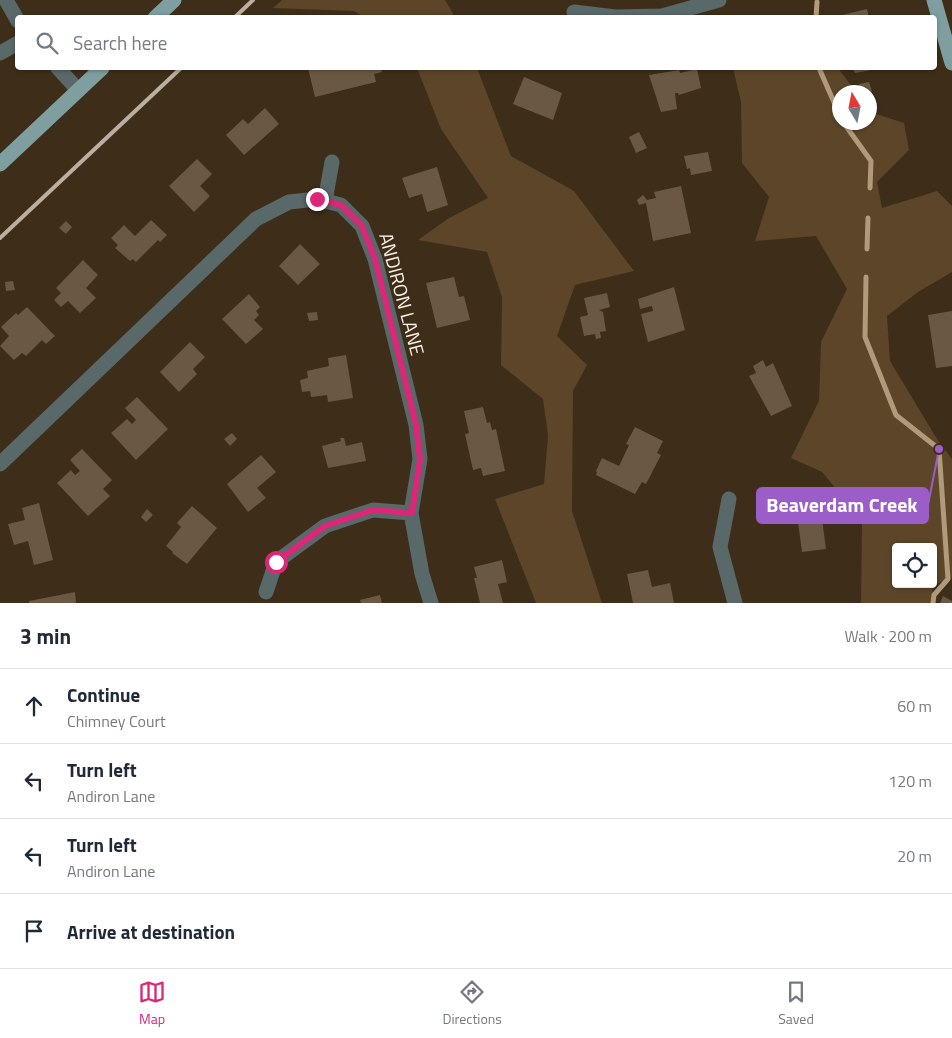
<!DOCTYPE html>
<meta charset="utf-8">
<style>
:root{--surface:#fff;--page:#f2f2f3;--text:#1f2937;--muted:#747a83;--line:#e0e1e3;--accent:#db2777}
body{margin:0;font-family:"Titillium Web",sans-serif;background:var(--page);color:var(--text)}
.controls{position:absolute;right:15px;bottom:15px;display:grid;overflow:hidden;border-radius:5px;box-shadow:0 1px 4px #0004}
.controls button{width:45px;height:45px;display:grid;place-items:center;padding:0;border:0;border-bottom:1px solid var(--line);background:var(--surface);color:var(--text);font:25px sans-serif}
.compass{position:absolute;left:832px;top:85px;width:45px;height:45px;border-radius:50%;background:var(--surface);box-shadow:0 1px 4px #0004;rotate:350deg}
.stop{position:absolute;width:15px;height:15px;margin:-11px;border:4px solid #db2777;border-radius:50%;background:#fff}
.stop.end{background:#db2777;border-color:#fff;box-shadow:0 1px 5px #0008}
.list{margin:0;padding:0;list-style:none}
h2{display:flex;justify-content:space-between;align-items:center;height:65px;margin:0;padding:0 20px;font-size:21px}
h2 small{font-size:16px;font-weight:400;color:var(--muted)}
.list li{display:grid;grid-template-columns:32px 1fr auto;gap:15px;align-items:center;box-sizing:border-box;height:75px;padding:0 20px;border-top:1px solid var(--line)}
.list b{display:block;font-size:19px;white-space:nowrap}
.list p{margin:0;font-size:16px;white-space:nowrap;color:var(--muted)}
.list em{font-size:16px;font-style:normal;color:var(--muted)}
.icon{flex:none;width:28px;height:28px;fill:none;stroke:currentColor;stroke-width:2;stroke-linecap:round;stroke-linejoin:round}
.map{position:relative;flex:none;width:952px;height:603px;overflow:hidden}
.search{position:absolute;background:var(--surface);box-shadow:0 1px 4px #0004;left:15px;right:15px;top:15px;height:55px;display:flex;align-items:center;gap:12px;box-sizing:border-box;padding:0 18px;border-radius:5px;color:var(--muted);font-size:19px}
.sheet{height:365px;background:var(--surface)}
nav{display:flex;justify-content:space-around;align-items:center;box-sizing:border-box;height:70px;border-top:1px solid var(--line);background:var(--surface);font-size:14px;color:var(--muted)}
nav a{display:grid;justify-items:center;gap:2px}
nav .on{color:var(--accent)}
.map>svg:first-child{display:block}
.green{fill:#5c4528;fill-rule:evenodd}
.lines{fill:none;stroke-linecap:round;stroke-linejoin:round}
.stream{stroke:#b19a7c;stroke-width:5}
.building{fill:#6a5843}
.minor{stroke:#596869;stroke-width:15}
.major{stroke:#7f9ea0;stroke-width:15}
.rail{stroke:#bcafa1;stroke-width:4}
.route{stroke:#db2777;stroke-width:6}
.labels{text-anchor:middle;stroke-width:4;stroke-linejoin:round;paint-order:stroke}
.street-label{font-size:19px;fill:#fcf1e5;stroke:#3d2d19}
.leader{fill:none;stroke:#9b5dc8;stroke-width:2}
.callout-dot{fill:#9b5dc8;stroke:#3d2d19;stroke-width:2}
.callout{fill:#9b5dc8;stroke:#9b5dc8;stroke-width:2}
.callout-label{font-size:20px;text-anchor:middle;font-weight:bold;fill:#fff}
</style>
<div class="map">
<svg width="952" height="603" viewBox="0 0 952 603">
<rect width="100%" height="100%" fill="#3d2d19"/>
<path class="green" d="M 282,0 L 445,0 L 455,17 L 364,17 L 354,11 L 273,8 Z
M 417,68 L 477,68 L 511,156 L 574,191 L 634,271 L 575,285 L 557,336 L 587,365 L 573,391 L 572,511 L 602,603 L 536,603 L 495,499 L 544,484 L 548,435 L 543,399 L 501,365 L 502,297 L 487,252 L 418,240 L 449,218 L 488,198 L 441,129 Z
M 733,68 L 838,68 L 856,92 L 840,92 L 840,122 L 870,122 L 870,112 L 904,123 L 909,150 L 877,182 L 882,208 L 937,191 L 952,206 L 952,272 L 918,292 L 887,316 L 890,361 L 937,439 L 952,459 L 952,576 L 951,579 L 932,585 L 934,603 L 861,603 L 862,520 L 822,472 L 791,458 L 819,401 L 821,342 L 847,289 L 816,236 L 755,241 L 769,197 L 742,163 L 741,102 ZM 896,547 L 933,547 L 933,584 L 896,584 Z"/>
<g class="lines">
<path class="stream" d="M 816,18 L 817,2
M 819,68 L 840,116
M 843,122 L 871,161 L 870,188
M 867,249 L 868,218
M 866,277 L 865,337 L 896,415 L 939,449 L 948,579 L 934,595 L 933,603"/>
</g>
<path class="building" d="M 867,9 L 869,18 L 843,18 L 842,15 Z
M 308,68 L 381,68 L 382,72 L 374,74 L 376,82 L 315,97 Z
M 853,68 L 882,68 L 855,73 Z
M 697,69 L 701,88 L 679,95 L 678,93 L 675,93 L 677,109 L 661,112 L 649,75 L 679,70 L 680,73 Z
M 524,77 L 562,93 L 553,120 L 513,104 Z
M 869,82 L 872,91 L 861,92 L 859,84 Z
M 265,108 L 279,124 L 244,155 L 226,135 L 243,119 L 248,124 Z
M 639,132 L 647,148 L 636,153 L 629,137 Z
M 708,152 L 712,171 L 691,175 L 690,168 L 687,169 L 684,156 Z
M 197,159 L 212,174 L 200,186 L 210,196 L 194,212 L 169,186 Z
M 437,167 L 448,205 L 427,212 L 422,194 L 409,198 L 402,178 Z
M 681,186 L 691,233 L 653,241 L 646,203 L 639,205 L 637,200 L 643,195 L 647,200 L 656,198 L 654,192 Z
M 151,220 L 167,235 L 160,242 L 158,240 L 136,262 L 133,259 L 130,261 L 115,248 L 118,245 L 111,238 L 124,225 L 135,236 Z
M 66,221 L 72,227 L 66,234 L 59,228 Z
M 300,244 L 320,264 L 298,285 L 279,266 Z
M 83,260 L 98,275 L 86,288 L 96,298 L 80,313 L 68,301 L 61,307 L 54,300 L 61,293 L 56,288 Z
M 454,277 L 459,297 L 464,296 L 470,320 L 437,328 L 426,283 Z
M 13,281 L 15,290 L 6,291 L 5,282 Z
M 674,287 L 685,330 L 648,342 L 641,314 L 653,311 L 652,306 L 640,309 L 638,299 Z
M 607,293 L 610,307 L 599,310 L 603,312 L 606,331 L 600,332 L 601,338 L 596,339 L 595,334 L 584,336 L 580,317 L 588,315 L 584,298 Z
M 249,294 L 260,307 L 256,311 L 259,315 L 254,320 L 263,329 L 246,344 L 222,319 Z
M 27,307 L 55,336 L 46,344 L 42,340 L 26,356 L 22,353 L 14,360 L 0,346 L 9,336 L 1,327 L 16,313 L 18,315 Z
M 952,311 L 952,366 L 936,368 L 928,315 Z
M 317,312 L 318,320 L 309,321 L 307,313 Z
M 190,342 L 205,357 L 193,369 L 197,374 L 179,392 L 160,372 Z
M 346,355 L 353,398 L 328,402 L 327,395 L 311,397 L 310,391 L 302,392 L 300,380 L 308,378 L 307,371 L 329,366 L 328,358 Z
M 763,360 L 766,367 L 773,363 L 792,406 L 771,416 L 749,376 L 756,373 L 753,366 Z
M 137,397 L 168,429 L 136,460 L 111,433 L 127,419 L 132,424 L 136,420 L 125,408 Z
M 483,407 L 487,423 L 490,422 L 492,430 L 496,429 L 505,471 L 483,476 L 481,468 L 473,470 L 465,434 L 469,433 L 464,411 Z
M 635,427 L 663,441 L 657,453 L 661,455 L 646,484 L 642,482 L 635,494 L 596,475 L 597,472 L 596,471 L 602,458 L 619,466 L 629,445 L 626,444 Z
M 232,433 L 237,439 L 230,446 L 224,439 Z
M 340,438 L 344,438 L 346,446 L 362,442 L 366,461 L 328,468 L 322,446 L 341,441 Z
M 82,449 L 112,480 L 103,489 L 110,496 L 88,516 L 57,483 L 71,470 L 75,475 L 80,471 L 70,460 Z
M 261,455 L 276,472 L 257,488 L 266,498 L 248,512 L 227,484 Z
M 819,496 L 826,549 L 802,552 L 795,499 Z
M 39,503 L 53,560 L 34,565 L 28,541 L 14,545 L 8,524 L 25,520 L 22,508 Z
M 192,506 L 217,528 L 187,564 L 172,553 L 173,552 L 166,546 L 181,527 L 177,523 Z
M 147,509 L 153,515 L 146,522 L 141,517 Z
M 502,560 L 507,582 L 498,584 L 503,603 L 480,603 L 474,578 L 477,578 L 474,567 Z
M 648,570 L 652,587 L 670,583 L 674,603 L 633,603 L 627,574 Z
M 75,592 L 76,603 L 29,603 L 29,601 Z
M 380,595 L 382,603 L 361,603 L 360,600 Z
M 943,596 L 952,601 L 952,603 L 940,603 Z"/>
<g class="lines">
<path class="minor" d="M 6,0 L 18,21
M 574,12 L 615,17 L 662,16 L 719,0
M 0,53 L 18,43
M 58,68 L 78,90
M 325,201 L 332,162
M 0,464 L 256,219 L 289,202 L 317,199 L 341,205 L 362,226 L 375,259 L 416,425 L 420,459 L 411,513 L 422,574 L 431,603
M 729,499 L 720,547 L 735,603
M 266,592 L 276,562 L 325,526 L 373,510 L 411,513"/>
<path class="major" d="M 934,0 L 952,63
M 155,18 L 174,0
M 0,164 L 102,68"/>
<path class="rail" d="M 234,18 L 253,0
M 0,238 L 181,68"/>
</g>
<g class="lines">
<path class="route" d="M 276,562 L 325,526 L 373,510 L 412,513 L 420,459 L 416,425 L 375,259 L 362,226 L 341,205 L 317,199"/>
</g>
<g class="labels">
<g class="street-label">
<text transform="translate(402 294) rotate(75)" y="7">ANDIRON LANE</text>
</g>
</g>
<path class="leader" d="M939 449L928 505"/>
<circle class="callout-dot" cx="939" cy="449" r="5"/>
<rect class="callout" x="757" y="488" width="171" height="35" rx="5"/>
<g class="callout-label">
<text x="842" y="512">Beaverdam Creek</text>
</g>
</svg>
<div class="controls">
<button><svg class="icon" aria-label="locate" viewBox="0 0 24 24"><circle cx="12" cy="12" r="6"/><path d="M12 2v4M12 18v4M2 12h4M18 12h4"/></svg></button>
</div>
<svg class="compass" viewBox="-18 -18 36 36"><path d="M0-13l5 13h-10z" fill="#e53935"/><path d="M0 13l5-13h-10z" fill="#747a83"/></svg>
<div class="stop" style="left:276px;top:562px"></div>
<div class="stop end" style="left:317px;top:199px"></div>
<div class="search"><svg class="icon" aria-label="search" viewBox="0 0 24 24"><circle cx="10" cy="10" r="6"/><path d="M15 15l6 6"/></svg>Search here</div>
</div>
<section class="sheet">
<h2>3 min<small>Walk · 200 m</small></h2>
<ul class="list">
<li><svg class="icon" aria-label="ahead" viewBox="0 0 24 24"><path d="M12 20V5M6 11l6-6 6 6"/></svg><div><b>Continue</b><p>Chimney Court</p></div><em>60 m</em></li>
<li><svg class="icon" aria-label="left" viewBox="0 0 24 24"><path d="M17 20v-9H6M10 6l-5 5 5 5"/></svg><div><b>Turn left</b><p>Andiron Lane</p></div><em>120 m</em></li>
<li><svg class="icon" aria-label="left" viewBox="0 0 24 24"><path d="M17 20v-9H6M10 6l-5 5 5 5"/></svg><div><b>Turn left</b><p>Andiron Lane</p></div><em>20 m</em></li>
<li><svg class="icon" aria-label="arrive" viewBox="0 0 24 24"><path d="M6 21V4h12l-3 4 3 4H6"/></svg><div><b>Arrive at destination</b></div></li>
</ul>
</section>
<nav>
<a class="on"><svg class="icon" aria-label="map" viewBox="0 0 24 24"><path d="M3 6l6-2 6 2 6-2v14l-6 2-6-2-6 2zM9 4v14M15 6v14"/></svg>Map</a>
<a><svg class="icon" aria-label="directions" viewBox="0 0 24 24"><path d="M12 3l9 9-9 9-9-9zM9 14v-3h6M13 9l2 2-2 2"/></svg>Directions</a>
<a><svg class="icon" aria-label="saved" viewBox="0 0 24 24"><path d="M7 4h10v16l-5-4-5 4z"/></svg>Saved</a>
</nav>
